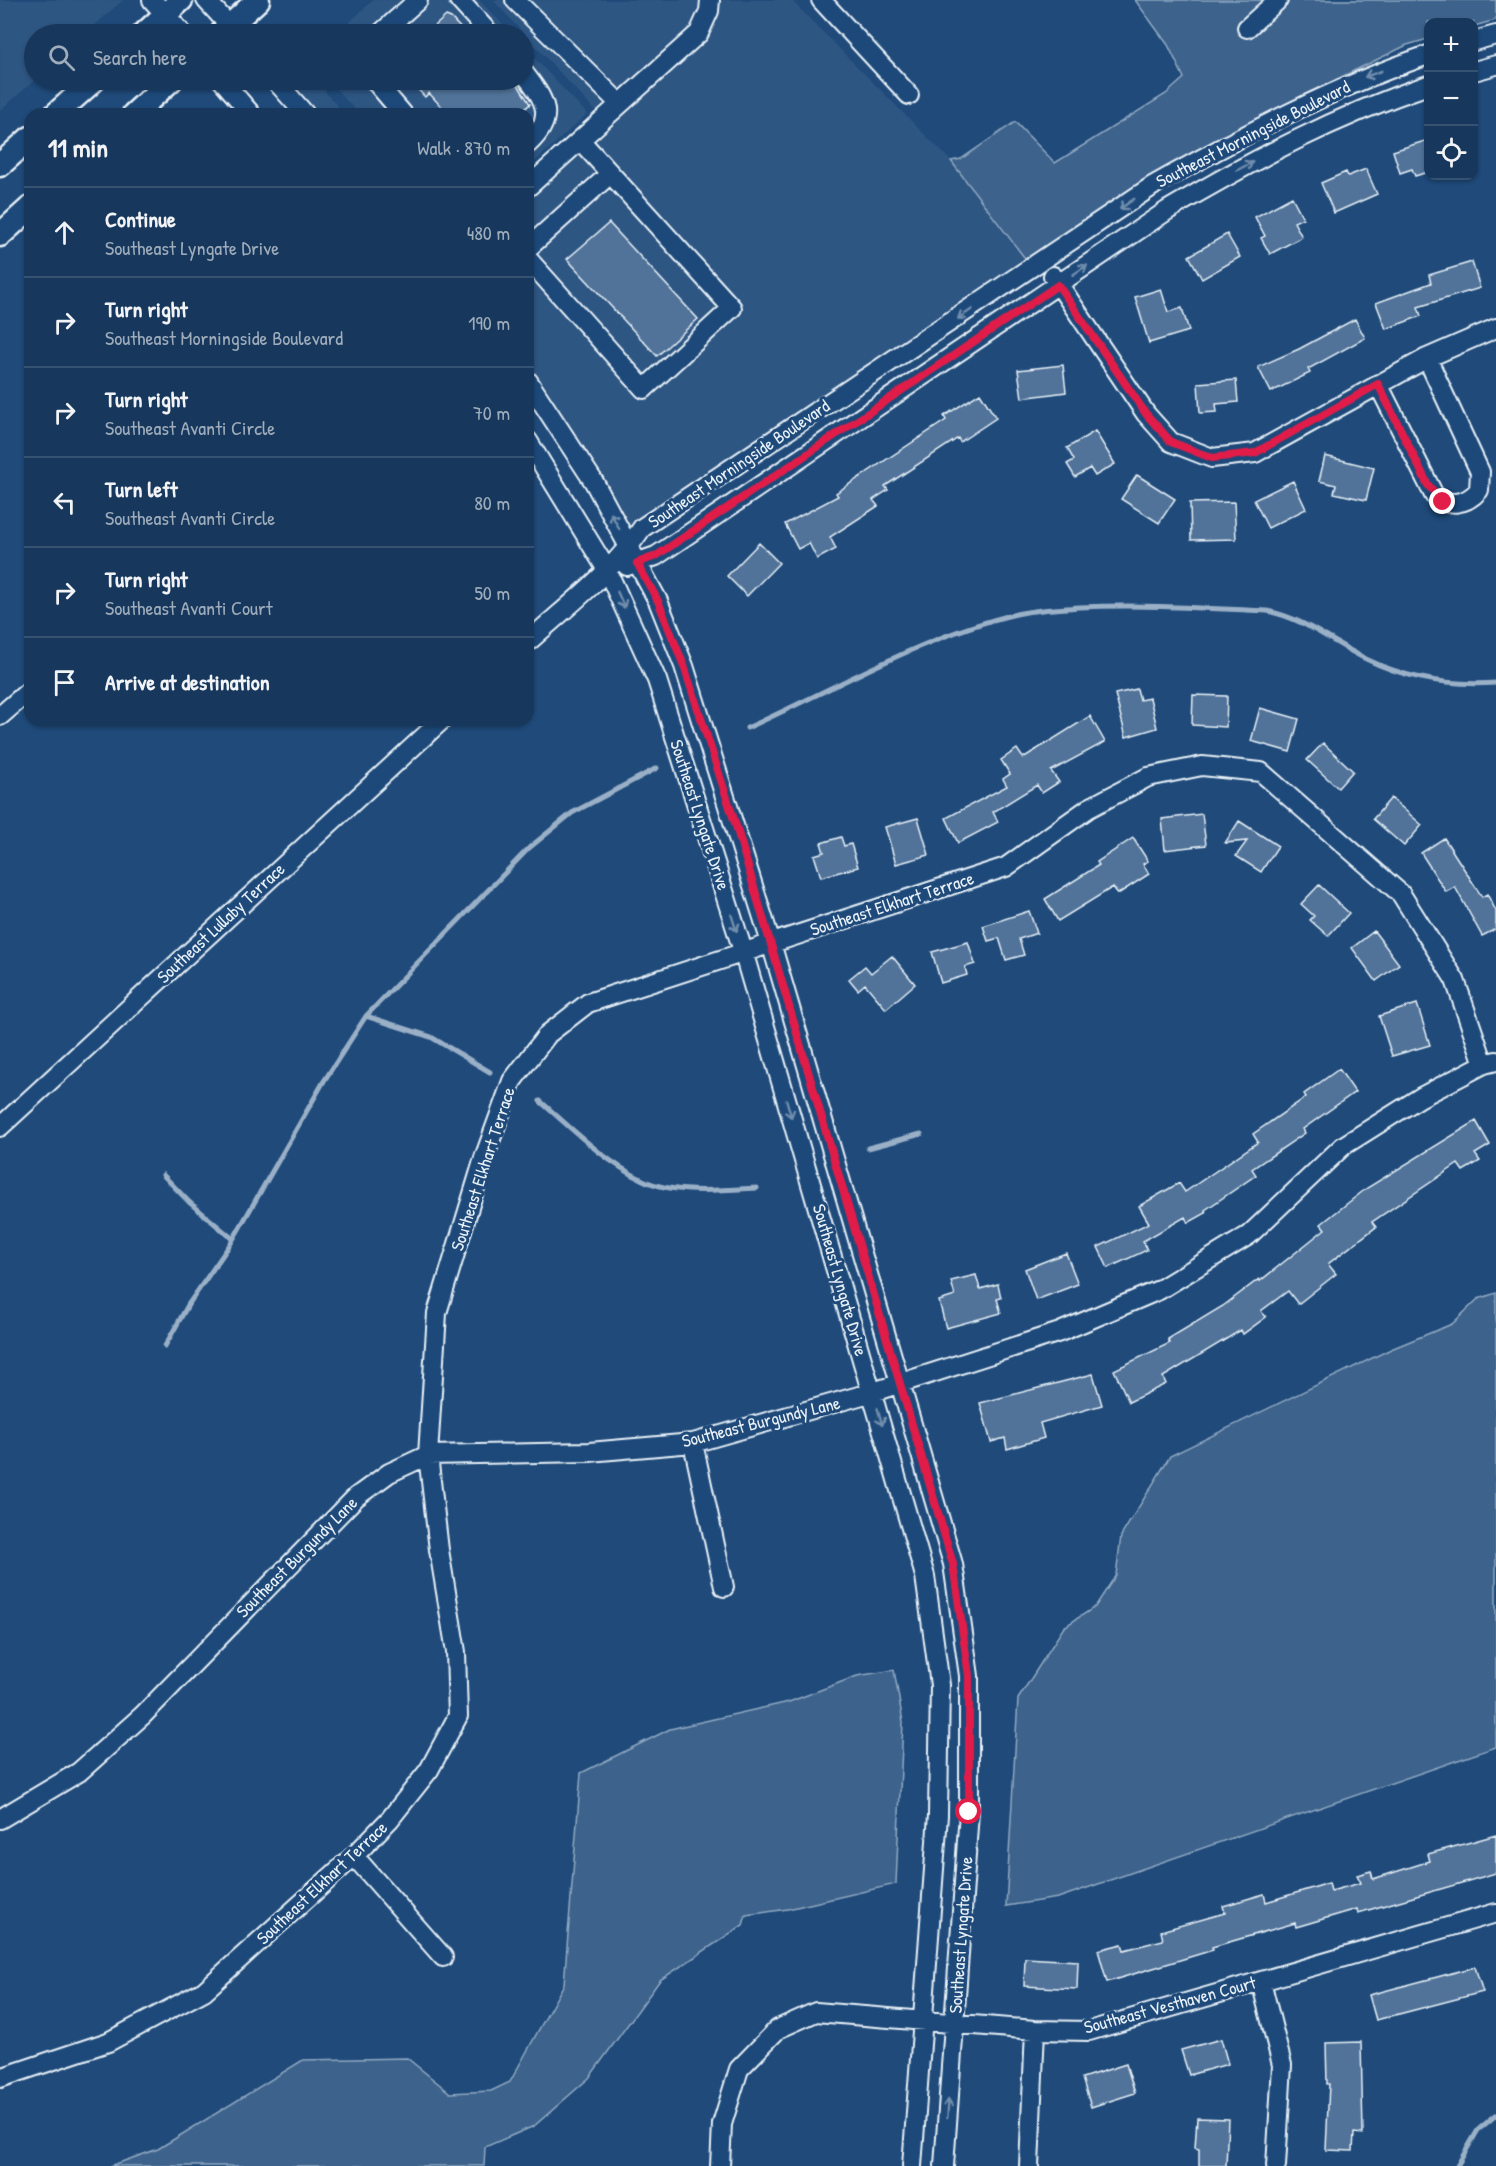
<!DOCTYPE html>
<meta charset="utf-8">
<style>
:root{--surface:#17385c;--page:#203f62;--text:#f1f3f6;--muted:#9eacbb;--line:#365272}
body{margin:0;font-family:"Patrick Hand",sans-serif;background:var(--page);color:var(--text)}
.controls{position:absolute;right:18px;top:18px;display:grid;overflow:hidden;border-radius:12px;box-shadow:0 2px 4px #0004}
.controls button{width:54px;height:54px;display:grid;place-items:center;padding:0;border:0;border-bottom:2px solid var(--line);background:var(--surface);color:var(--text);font:30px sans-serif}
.stop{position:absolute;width:18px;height:18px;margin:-14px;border:4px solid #e11d48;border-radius:50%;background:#fff}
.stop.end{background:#e11d48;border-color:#fff;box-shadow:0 2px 6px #0008}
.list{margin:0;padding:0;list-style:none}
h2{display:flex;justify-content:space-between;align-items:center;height:78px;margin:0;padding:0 24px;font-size:26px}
h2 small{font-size:20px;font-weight:400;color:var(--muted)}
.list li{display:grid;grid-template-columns:39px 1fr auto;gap:18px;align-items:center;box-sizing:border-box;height:90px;padding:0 24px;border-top:2px solid var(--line)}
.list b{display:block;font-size:22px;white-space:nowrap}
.list p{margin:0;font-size:20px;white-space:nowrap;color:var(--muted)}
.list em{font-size:20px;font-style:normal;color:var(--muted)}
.icon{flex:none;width:33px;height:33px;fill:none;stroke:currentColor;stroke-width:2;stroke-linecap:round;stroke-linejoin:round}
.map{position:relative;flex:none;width:1496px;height:2166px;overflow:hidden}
.search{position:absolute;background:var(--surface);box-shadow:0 2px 4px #0004;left:24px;top:24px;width:510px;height:66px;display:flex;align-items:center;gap:15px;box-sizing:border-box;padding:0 21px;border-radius:33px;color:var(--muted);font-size:22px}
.panel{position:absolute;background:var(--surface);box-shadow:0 2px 4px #0004;left:24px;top:108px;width:510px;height:618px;border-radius:18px}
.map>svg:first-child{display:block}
.built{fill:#2e5683}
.green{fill:#3c628c;stroke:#92aac2;stroke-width:1.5}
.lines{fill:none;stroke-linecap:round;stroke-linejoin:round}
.stream{stroke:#9ab0c7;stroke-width:5}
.building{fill:#517399;stroke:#e8f1f8;stroke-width:1.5}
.minor-casing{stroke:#e8f1f8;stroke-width:22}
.major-casing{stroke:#e8f1f8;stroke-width:27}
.minor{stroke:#1f4a7a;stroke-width:18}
.major{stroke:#1f4a7a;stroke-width:22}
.oneway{stroke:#6f8dac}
.route{stroke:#e11d48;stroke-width:8}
.labels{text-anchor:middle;stroke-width:6;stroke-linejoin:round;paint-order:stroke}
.street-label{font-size:18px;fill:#e8f1f8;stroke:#1f4a7a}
</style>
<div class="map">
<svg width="1496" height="2166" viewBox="0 0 1496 2166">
<rect width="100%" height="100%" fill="#1f4a7a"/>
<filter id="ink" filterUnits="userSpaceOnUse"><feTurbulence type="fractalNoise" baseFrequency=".0167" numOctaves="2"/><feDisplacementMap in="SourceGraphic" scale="12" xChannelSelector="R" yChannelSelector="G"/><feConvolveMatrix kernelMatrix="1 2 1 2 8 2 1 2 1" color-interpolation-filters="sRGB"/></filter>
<g filter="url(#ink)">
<path class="built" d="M 0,0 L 123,0 L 85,34 L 34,34 L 35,80 L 0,111 Z
M 373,0 L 479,0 L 512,34 L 337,34 Z
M 493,0 L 791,0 L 951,161 L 1027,261 L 636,521 L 630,528 L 602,477 L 544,385 L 528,365 L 528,181 L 597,113 Z
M 524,47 L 587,114 L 528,168 L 528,114 L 359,114 L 334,87 L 334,80 L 524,80 Z
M 288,80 L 324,80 L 326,93 L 345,114 L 318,114 Z"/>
<path class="green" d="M 1135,0 L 1496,0 L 1496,20 L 1474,26 L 1474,22 L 1428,22 L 1428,39 L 1407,45 L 1271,111 L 1149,177 L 1027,261 L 951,161 L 961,159 L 1015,122 L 1055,163 L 1166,94 L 1184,78 L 1168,45 Z
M 1496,1293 L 1496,1747 L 1058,1898 L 1006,1906 L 1018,1699 L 1064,1627 L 1095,1607 L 1116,1575 L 1121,1536 L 1170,1456 L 1391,1349 L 1452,1324 L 1478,1299 Z
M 894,1670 L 903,1722 L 896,1884 L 788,1909 L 746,1915 L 743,1925 L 660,1980 L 589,2078 L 534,2126 L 485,2147 L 484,2166 L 110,2166 L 158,2149 L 303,2060 L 407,2058 L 450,2093 L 491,2091 L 510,2082 L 564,1984 L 581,1773 L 670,1729 L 789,1702 L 857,1676 Z"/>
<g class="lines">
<path class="stream" d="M 747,728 C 835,689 922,636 1016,614 C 1036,609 1058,609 1079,607 C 1142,604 1204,608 1267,611 C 1304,618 1333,643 1366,659 C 1407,679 1451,686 1496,683
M 366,1016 L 431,1037 L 490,1072
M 540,1101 C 572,1129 604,1161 643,1180 C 673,1195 724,1190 757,1188
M 868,1148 L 921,1134
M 163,1175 L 189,1202 L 233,1239
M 165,1346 L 188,1305 L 231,1243 L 324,1081 L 366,1016 L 529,848 L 572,813 L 657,768
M 1457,2166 L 1478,2130 L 1496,2115"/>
</g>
<path class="building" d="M 446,16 L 451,18 L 466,34 L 426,34 Z
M 409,80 L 515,80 L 530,104 L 519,114 L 448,114 L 429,93 L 425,97 Z
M 1428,140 L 1428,172 L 1415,176 L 1412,169 L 1400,173 L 1393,151 Z
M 1366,169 L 1377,194 L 1334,213 L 1321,183 L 1346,172 L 1348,176 Z
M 1292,197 L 1303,218 L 1294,222 L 1302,237 L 1270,254 L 1261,238 L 1265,236 L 1255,217 Z
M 609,223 L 698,319 L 657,356 L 567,259 Z
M 1227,234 L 1240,257 L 1202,279 L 1189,256 Z
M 1472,262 L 1480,288 L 1418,307 L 1421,316 L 1386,329 L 1376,303 L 1431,283 L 1429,275 Z
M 1161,289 L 1168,312 L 1182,308 L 1189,331 L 1149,343 L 1135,297 Z
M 1355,319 L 1365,338 L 1308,369 L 1310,373 L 1271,392 L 1258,367 L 1299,349 Z
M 1063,365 L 1066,392 L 1022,398 L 1018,370 Z
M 1236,380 L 1238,402 L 1216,404 L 1217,412 L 1200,413 L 1198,383 Z
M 980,393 L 996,418 L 960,442 L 958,438 L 885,486 L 888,490 L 873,500 L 878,506 L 830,537 L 836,549 L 817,559 L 809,543 L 798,549 L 785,524 L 838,496 L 836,493 L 946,420 L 944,416 Z
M 1095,431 L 1115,464 L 1095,476 L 1090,468 L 1075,477 L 1067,464 L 1074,460 L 1067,448 Z
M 1325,456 L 1374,468 L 1366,500 L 1334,493 L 1336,485 L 1319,481 Z
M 1137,475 L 1175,499 L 1159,523 L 1121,499 Z
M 1293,481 L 1306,509 L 1268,528 L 1254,500 Z
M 1234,502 L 1236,539 L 1191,540 L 1190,503 Z
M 759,543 L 779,563 L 747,596 L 727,576 Z
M 1137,689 L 1140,700 L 1150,698 L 1157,728 L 1126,737 L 1115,694 Z
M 1193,695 L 1227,696 L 1226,727 L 1192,725 Z
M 1260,708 L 1299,719 L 1290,752 L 1251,741 Z
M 1090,716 L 1105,742 L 1051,771 L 1059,782 L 1042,793 L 1037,785 L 993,812 L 998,822 L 958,843 L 946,818 L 1007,786 L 1003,779 L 1010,774 L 1001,760 L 1017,749 L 1023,758 Z
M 1323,743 L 1353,771 L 1338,788 L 1307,760 Z
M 1391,798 L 1422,825 L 1404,846 L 1373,819 Z
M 1202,814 L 1206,845 L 1165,850 L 1162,819 Z
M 918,818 L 929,855 L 896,864 L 885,827 Z
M 1239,821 L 1278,846 L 1261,872 L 1236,856 L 1247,841 L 1225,843 Z
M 841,837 L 844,846 L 851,844 L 858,867 L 821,877 L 814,855 L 824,852 L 821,843 Z
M 1133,838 L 1148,861 L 1143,864 L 1149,874 L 1118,894 L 1113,887 L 1058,921 L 1045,899 L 1099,865 L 1097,862 Z
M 1444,838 L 1482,897 L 1487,894 L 1496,911 L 1496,929 L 1482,936 L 1455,887 L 1446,892 L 1421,853 Z
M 1319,885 L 1349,913 L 1328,936 L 1310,920 L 1314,916 L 1301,904 Z
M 1029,911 L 1037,933 L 1019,939 L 1024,955 L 1006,960 L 999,938 L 988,941 L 983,926 Z
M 1374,931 L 1399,964 L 1376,981 L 1352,948 Z
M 968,942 L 975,964 L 965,967 L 967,975 L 941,983 L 932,952 Z
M 892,956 L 915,984 L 886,1009 L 865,984 L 858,990 L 849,979 L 865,966 L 871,973 Z
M 1417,1004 L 1430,1045 L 1392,1056 L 1379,1016 Z
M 1339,1069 L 1355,1092 L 1303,1129 L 1305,1133 L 1252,1169 L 1256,1175 L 1205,1210 L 1206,1213 L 1188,1223 L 1185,1217 L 1143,1241 L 1147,1250 L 1108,1268 L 1098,1247 L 1149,1223 L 1139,1206 L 1179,1183 L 1185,1192 L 1258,1142 L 1253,1134 L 1306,1097 L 1304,1094 Z
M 1476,1121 L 1490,1145 L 1475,1154 L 1480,1161 L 1463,1171 L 1458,1164 L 1372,1222 L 1376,1227 L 1328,1264 L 1336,1274 L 1298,1304 L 1288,1291 L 1261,1311 L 1266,1317 L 1243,1334 L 1241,1330 L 1163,1377 L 1166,1384 L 1129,1402 L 1114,1370 L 1170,1343 L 1168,1339 L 1223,1306 L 1259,1279 L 1260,1281 L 1325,1229 L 1321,1224 L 1367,1188 Z
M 1066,1253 L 1078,1284 L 1036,1300 L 1025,1269 Z
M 976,1275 L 980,1289 L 998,1284 L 1001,1298 L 997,1299 L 1001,1313 L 946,1328 L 939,1301 L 955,1296 L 951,1281 Z
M 1093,1374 L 1102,1405 L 1040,1423 L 1044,1438 L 1007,1449 L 1005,1438 L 991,1442 L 980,1403 Z
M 1496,1835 L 1496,1873 L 1358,1913 L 1357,1909 L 1296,1927 L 1295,1923 L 1212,1947 L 1213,1950 L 1107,1982 L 1098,1950 L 1122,1944 L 1124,1950 L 1163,1940 L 1161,1931 L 1225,1913 L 1223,1906 L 1264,1894 L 1266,1902 L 1329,1883 L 1331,1891 L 1360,1883 L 1357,1875 L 1371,1871 L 1373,1879 L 1430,1861 L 1428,1854 Z
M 1025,1958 L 1078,1961 L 1077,1989 L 1024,1986 Z
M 1475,1967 L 1483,1992 L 1376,2020 L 1369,1995 Z
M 1221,2039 L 1228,2064 L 1189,2075 L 1181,2050 Z
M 1361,2042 L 1363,2134 L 1354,2133 L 1353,2151 L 1326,2150 L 1329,2084 L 1327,2084 L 1326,2043 Z
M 1126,2064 L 1135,2093 L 1091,2107 L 1082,2078 Z
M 1197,2118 L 1228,2119 L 1226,2166 L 1199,2166 L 1199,2149 L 1195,2148 Z"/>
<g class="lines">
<g class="minor-casing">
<path id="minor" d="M 152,0 L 183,34
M 206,0 L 237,34
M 459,0 L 490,34
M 515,0 L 620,104
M 821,0 L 909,95
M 1247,28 L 1278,0
M 380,34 L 418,0
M 1474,41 L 1496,35
M 1474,71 L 1496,65
M 524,73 C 545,100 557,117 528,144
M 222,80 L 251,114
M 275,80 L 305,114
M 374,80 L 403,114
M 528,187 L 699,33 L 709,11 L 710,0
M 528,248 L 610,174
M 528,259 L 644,389 L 732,308 L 580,140
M 1053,276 L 1146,414 L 1171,442 L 1212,458 L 1255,453 L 1427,358 L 1496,328
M 528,381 L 594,482 L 658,601 L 684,666 L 771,943 L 953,1564 L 969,1676 L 969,1812 L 944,2166
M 1378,384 L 1434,495 C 1449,507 1466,505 1479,490 L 1480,472 L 1427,358
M 528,441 L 607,570 L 657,680 L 743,951 L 925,1576 L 940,1685 L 938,1815 L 912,2166
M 627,566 L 656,556 L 1168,210 C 1251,161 1336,116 1428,85
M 528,642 C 567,606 612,573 642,528 L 1154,185 C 1243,135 1332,88 1428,55
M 0,716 L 30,690
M 0,1127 L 442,720
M 693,1443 L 724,1587
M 0,1819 L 79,1772 L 143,1715 L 356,1497 L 389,1473 L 428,1455 L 589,1452 L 693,1443 L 873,1392 L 1060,1332 L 1159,1290 L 1249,1235 L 1343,1146 L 1421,1097 L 1484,1064 L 1496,1061
M 354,1856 L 443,1957
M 1261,1981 L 1282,2065 L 1276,2166
M 0,2078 L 108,2042 L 204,1991 L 354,1856 L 390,1819 L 429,1770 L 458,1716 L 456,1652 L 439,1550 L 428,1455 L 437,1313 L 484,1158 L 512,1081 L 548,1034 L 588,1003 L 1006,867 L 1089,808 L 1148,777 L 1202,766 L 1261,772 L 1401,894 L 1455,980 L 1484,1064
M 720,2166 L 722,2124 L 739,2069 L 778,2029 L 816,2012 L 1035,2030 L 1089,2031 L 1496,1913
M 1029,2166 L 1035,2030"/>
</g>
<g class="major-casing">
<path id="major" d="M 144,34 L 181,0
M 221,34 L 258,0
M 56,114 L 94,80
M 134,114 L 171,80
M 0,165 L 30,138
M 0,235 L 30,208"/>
</g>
<use href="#minor" class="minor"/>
<use href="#major" class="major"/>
</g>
<defs><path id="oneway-shaft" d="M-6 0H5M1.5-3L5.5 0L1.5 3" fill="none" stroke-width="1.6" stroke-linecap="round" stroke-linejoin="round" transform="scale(1.5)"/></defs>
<g class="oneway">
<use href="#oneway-shaft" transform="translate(1373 74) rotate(159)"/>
<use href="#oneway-shaft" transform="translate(1245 166) rotate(-28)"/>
<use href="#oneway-shaft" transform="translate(1127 204) rotate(145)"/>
<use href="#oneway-shaft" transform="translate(1080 270) rotate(-34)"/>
<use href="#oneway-shaft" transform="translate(965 314) rotate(146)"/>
<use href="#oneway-shaft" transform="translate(615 521) rotate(-118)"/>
<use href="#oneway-shaft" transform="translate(621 600) rotate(66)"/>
<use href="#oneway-shaft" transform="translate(734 923) rotate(72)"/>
<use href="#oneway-shaft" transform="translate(789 1109) rotate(74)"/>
<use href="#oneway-shaft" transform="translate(880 1417) rotate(74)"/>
<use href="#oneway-shaft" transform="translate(948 2108) rotate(-86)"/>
</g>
</g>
<g class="lines" filter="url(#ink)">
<path class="route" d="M 969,1812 L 969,1676 L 953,1564 L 736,826 L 684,666 L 658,601 L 637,563 L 656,556 L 1058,285 L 1146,414 L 1171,442 L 1212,458 L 1255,453 L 1378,384 L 1428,485 L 1443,502"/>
</g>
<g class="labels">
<g class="street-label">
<text transform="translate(1253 134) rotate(-27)" y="6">Southeast Morningside Boulevard</text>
<text transform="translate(739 464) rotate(-34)" y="6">Southeast Morningside Boulevard</text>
<text transform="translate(700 815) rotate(72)" y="6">Southeast Lyngate Drive</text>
<text transform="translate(892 904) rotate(-18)" y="6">Southeast Elkhart Terrace</text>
<text transform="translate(221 923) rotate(-43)" y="6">Southeast Lullaby Terrace</text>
<text transform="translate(483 1169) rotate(-72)" y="6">Southeast Elkhart Terrace</text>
<text transform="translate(840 1280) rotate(74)" y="6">Southeast Lyngate Drive</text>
<text transform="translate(761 1422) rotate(-14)" y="6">Southeast Burgundy Lane</text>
<text transform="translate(297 1557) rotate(-45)" y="6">Southeast Burgundy Lane</text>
<text transform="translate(322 1883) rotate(-43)" y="6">Southeast Elkhart Terrace</text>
<text transform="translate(961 1935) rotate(-86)" y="6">Southeast Lyngate Drive</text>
<text transform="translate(1170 2005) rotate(-15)" y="6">Southeast Vesthaven Court</text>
</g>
</g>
</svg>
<div class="controls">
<button>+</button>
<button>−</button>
<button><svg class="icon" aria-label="locate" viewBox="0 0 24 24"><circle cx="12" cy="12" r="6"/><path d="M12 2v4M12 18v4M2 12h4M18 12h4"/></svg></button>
</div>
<div class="stop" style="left:969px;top:1812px"></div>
<div class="stop end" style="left:1443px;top:502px"></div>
<div class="search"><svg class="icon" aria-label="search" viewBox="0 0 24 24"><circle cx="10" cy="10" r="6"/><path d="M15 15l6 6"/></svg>Search here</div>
<section class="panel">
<h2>11 min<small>Walk · 870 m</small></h2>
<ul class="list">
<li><svg class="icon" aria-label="ahead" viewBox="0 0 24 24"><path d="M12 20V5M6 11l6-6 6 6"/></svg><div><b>Continue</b><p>Southeast Lyngate Drive</p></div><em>480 m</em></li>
<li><svg class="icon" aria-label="right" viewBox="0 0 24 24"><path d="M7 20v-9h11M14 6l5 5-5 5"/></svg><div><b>Turn right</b><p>Southeast Morningside Boulevard</p></div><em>190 m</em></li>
<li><svg class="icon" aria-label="right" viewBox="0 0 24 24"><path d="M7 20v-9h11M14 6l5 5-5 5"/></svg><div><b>Turn right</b><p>Southeast Avanti Circle</p></div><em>70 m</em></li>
<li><svg class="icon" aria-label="left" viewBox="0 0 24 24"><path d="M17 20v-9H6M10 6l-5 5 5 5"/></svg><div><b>Turn left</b><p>Southeast Avanti Circle</p></div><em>80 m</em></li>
<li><svg class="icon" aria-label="right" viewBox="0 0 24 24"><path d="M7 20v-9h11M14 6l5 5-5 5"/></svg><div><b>Turn right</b><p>Southeast Avanti Court</p></div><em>50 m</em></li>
<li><svg class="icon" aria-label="arrive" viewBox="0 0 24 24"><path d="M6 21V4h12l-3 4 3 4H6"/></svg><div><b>Arrive at destination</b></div></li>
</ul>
</section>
</div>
